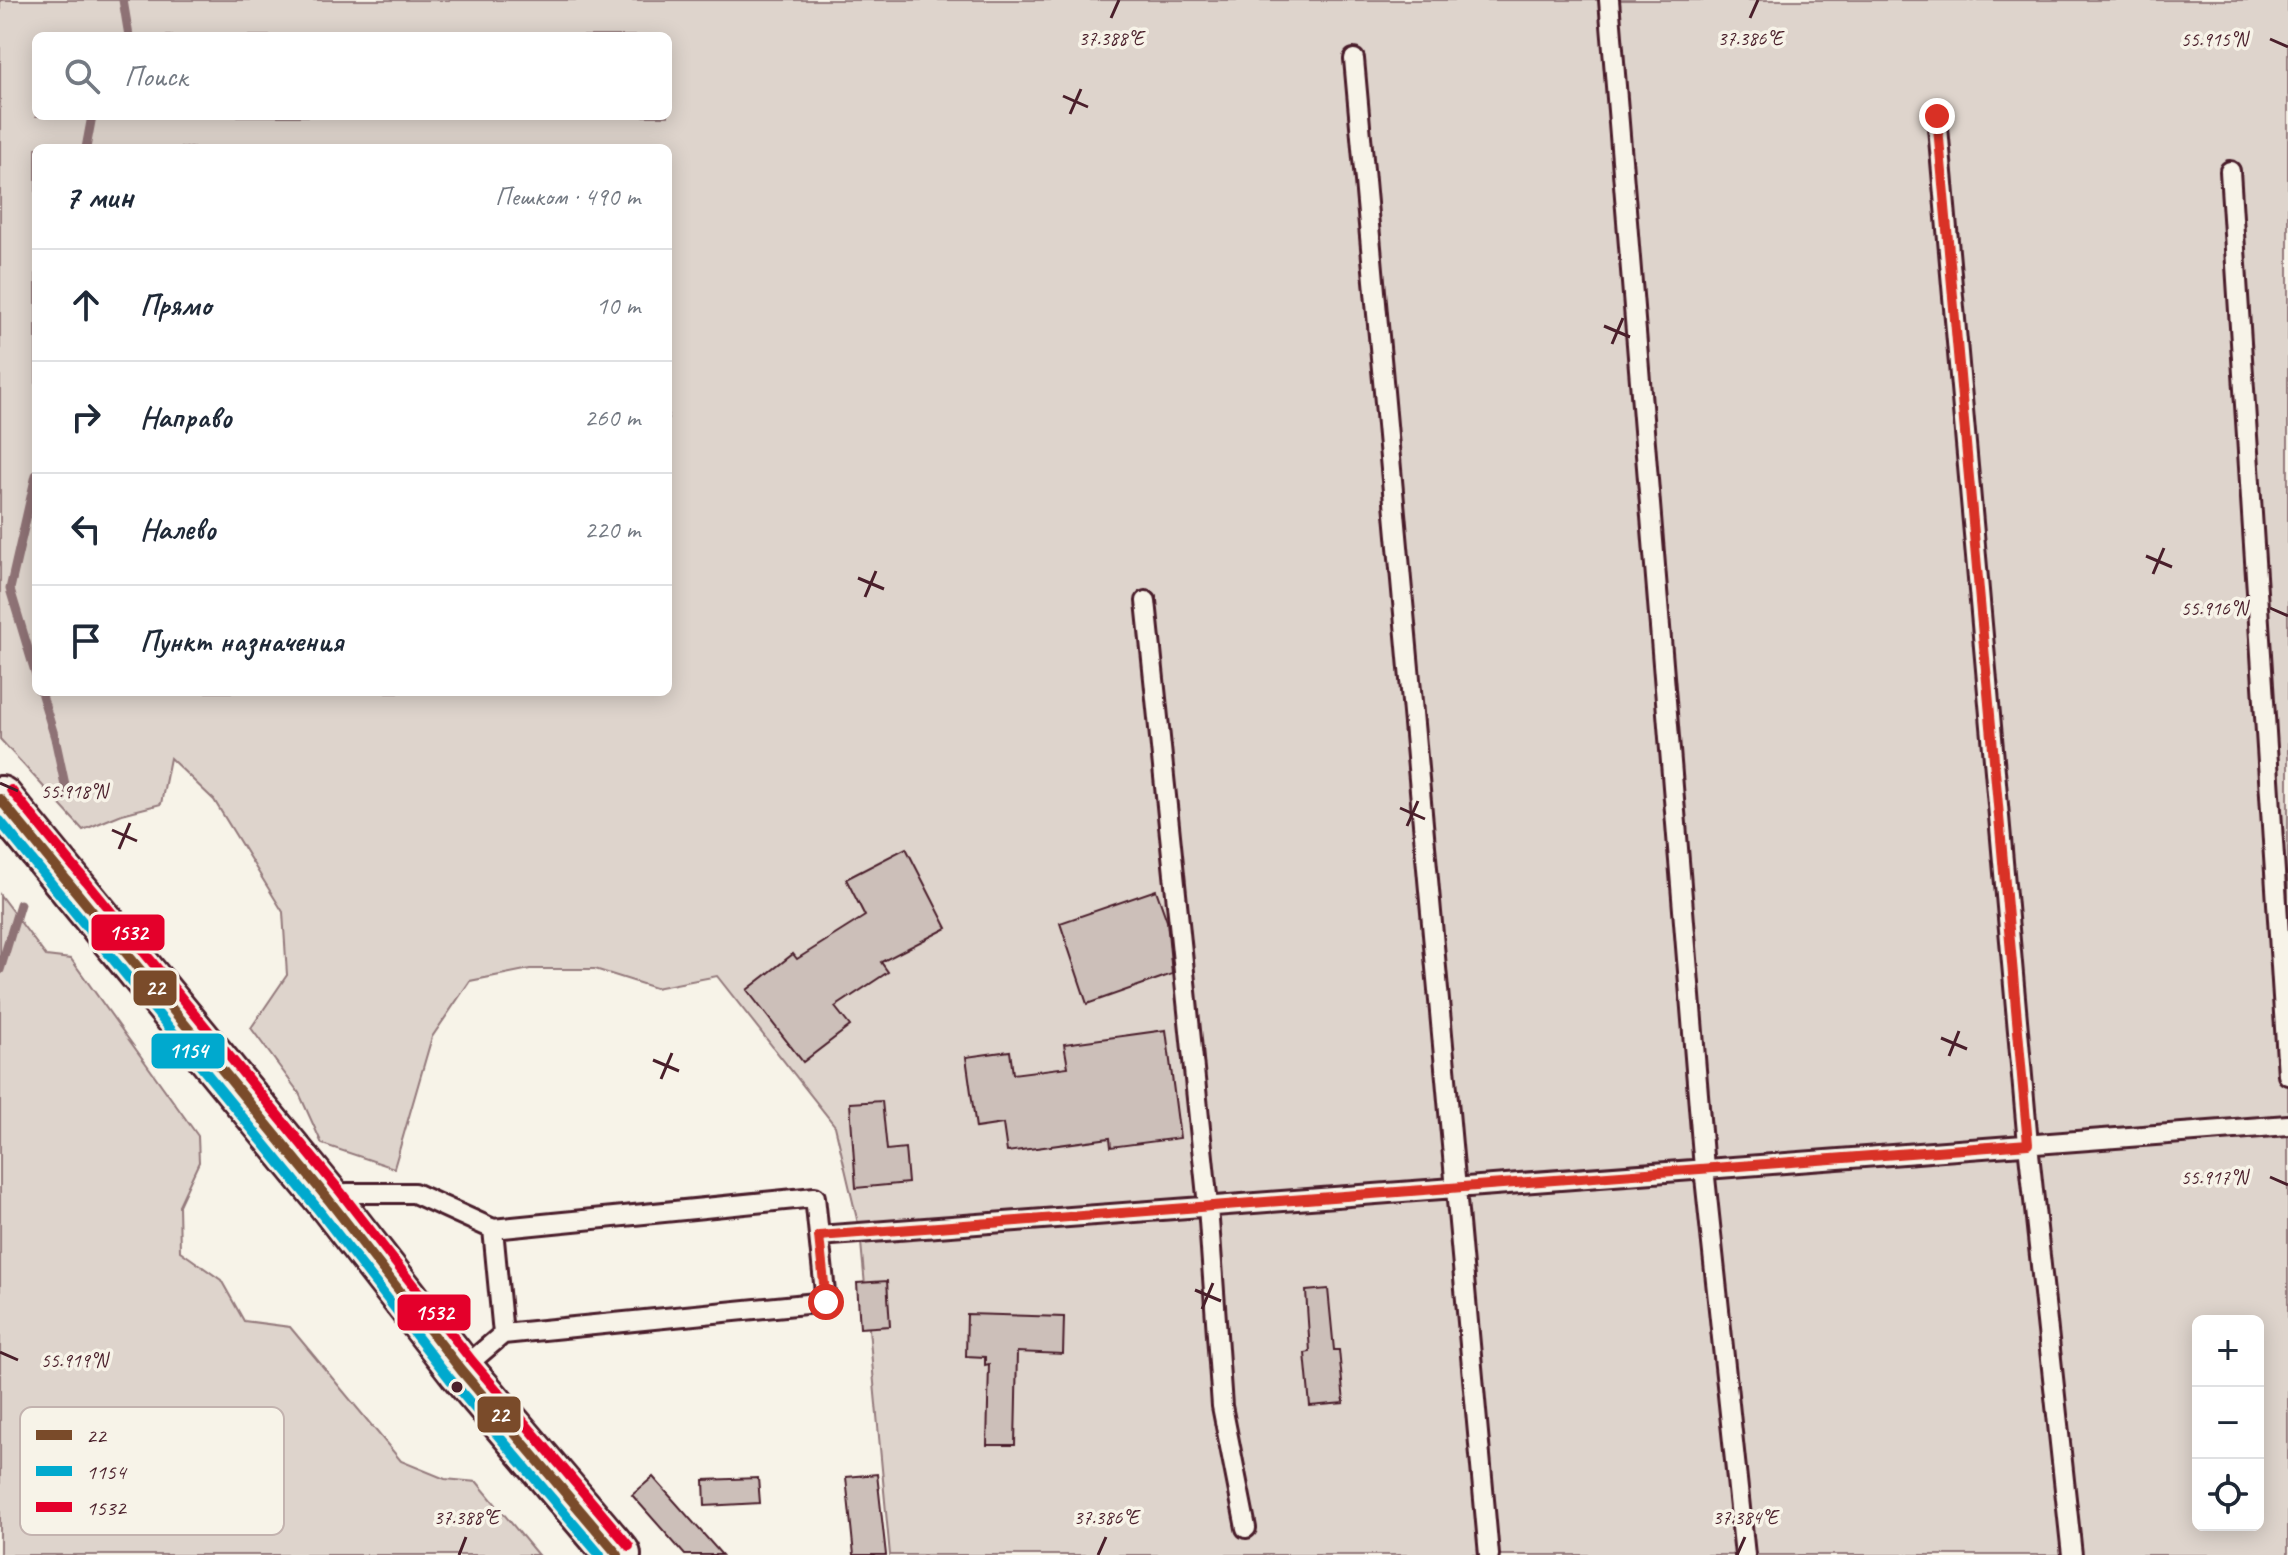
<!DOCTYPE html>
<html lang="ru">
<meta charset="utf-8">
<style>
:root{--surface:#fff;--page:#f6f6f7;--text:#1f2937;--muted:#747a83;--line:#e0e1e3}
body{margin:0;font-family:Caveat,sans-serif;background:var(--page);color:var(--text)}
.controls{position:absolute;right:24px;bottom:24px;display:grid;overflow:hidden;border-radius:12px;box-shadow:0 4px 20px #0003}
.controls button{width:72px;height:72px;display:grid;place-items:center;padding:0;border:0;border-bottom:2px solid var(--line);background:var(--surface);color:var(--text);font:40px sans-serif}
.stop{position:absolute;width:24px;height:24px;margin:-18px;border:6px solid #d93025;border-radius:50%;background:#fff}
.stop.end{background:#d93025;border-color:#fff;box-shadow:0 2px 8px #0008}
.list{margin:0;padding:0;list-style:none}
h2{display:flex;justify-content:space-between;align-items:center;height:104px;margin:0;padding:0 32px;font-size:34px}
h2 small{font-size:26px;font-weight:400;color:var(--muted)}
.list li{display:grid;grid-template-columns:52px 1fr auto;gap:24px;align-items:center;box-sizing:border-box;height:112px;padding:0 32px;border-top:2px solid var(--line)}
.list b{display:block;font-size:30px;white-space:nowrap}
.list em{font-size:26px;font-style:normal;color:var(--muted)}
.icon{flex:none;width:44px;height:44px;fill:none;stroke:currentColor;stroke-width:2;stroke-linecap:round;stroke-linejoin:round}
.map{position:relative;flex:none;width:2288px;height:1555px;overflow:hidden}
.search{position:absolute;background:var(--surface);box-shadow:0 4px 20px #0003;left:32px;top:32px;width:640px;height:88px;display:flex;align-items:center;gap:20px;box-sizing:border-box;padding:0 28px;border-radius:12px;color:var(--muted);font-size:30px}
.panel{position:absolute;background:var(--surface);box-shadow:0 4px 20px #0003;left:32px;top:144px;width:640px;height:552px;border-radius:12px}
.map>svg:first-child{display:block}
.green{fill:#ded4cc;stroke:#947a7c;stroke-width:2;fill-rule:evenodd}
.lines{fill:none;stroke-linecap:round;stroke-linejoin:round}
.stream{stroke:#8e7275;stroke-width:9}
.building{fill:#ccbfb9;stroke:#4a1f2b;stroke-width:2}
.service-casing{stroke:#4a1f2b;stroke-width:24}
.secondary-casing{stroke:#4a1f2b;stroke-width:50}
.service{stroke:#f7f3e8;stroke-width:18}
.secondary{stroke:#f7f3e8;stroke-width:44}
.bus-1-casing{stroke:#f7f3e8;stroke-width:16}
.bus-2-casing{stroke:#f7f3e8;stroke-width:16}
.bus-3-casing{stroke:#f7f3e8;stroke-width:16}
.bus-1{stroke:#7a4b2a;stroke-width:10}
.bus-2{stroke:#00a9ce;stroke-width:10}
.bus-3{stroke:#e4002b;stroke-width:10}
.route{stroke:#d93025;stroke-width:10}
.ticks{fill:none;stroke:#4a1f2b;stroke-width:3}
.bus-dot{fill:#4a1f2b;stroke:#f7f3e8;stroke-width:3}
.key{fill:#f7f3e8;stroke:#c3b3af;stroke-width:2}
.key-label{font-size:22px;fill:#4a1f2b}
.ticks-label{font-size:20px;text-anchor:middle;fill:#4a1f2b;stroke:#f7f3e8;stroke-width:7;stroke-linejoin:round;paint-order:stroke}
.line-badge{stroke:#f7f3e8;stroke-width:3}
.badge-label{font-size:22px;text-anchor:middle;font-weight:bold;fill:#fff}
</style>
<div class="map">
<svg width="2288" height="1555" viewBox="0 0 2288 1555">
<rect width="100%" height="100%" fill="#f7f3e8"/>
<filter id="ink" filterUnits="userSpaceOnUse"><feTurbulence type="fractalNoise" baseFrequency=".0125" numOctaves="2"/><feDisplacementMap in="SourceGraphic" scale="16" xChannelSelector="R" yChannelSelector="G"/><feConvolveMatrix kernelMatrix="1 2 1 2 8 2 1 2 1" color-interpolation-filters="sRGB"/></filter>
<g filter="url(#ink)">
<path class="green" d="M 0,0 L 2288,0 L 2288,1555 L 890,1555 L 860,1232 L 835,1126 L 717,976 L 655,988 L 595,969 L 530,969 L 470,981 L 432,1037 L 394,1168 L 322,1144 L 299,1093 L 251,1028 L 287,975 L 283,912 L 214,800 L 170,758 L 161,804 L 122,814 L 83,830 L 0,739 ZM 36,36 L 668,36 L 668,116 L 36,116 ZM 36,148 L 668,148 L 668,692 L 36,692 ZM 2198,1321 L 2258,1321 L 2258,1525 L 2198,1525 Z
M 0,895 L 46,956 L 71,959 L 198,1136 L 199,1162 L 179,1205 L 180,1251 L 221,1280 L 244,1321 L 290,1327 L 401,1461 L 445,1479 L 477,1482 L 538,1555 L 0,1555 Z"/>
<g class="lines">
<path class="stream" d="M 123,0 L 129,36
M 86,148 L 92,116
M 36,475 L 10,589 L 36,675
M 41,692 L 55,738 L 67,794
M 0,970 L 20,904"/>
</g>
<path class="building" d="M 906,848 L 947,928 L 881,962 L 888,972 L 835,1007 L 850,1026 L 803,1062 L 747,990 L 793,954 L 797,959 L 865,916 L 846,879 Z
M 1156,890 L 1167,921 L 1172,974 L 1087,1004 L 1060,923 Z
M 1166,1030 L 1180,1138 L 1111,1147 L 1110,1138 L 1007,1152 L 1003,1124 L 976,1128 L 966,1057 L 1010,1051 L 1013,1074 L 1068,1067 L 1064,1044 Z
M 882,1101 L 887,1150 L 905,1148 L 908,1183 L 856,1188 L 850,1103 Z
M 887,1281 L 890,1326 L 860,1328 L 857,1283 Z
M 1328,1289 L 1334,1350 L 1339,1350 L 1344,1403 L 1310,1406 L 1305,1353 L 1310,1352 L 1306,1291 Z
M 967,1314 L 1064,1317 L 1063,1354 L 1017,1352 L 1015,1445 L 987,1445 L 989,1364 L 985,1365 L 985,1357 L 966,1356 Z
M 877,1474 L 886,1555 L 854,1555 L 846,1477 Z
M 653,1477 L 722,1555 L 685,1555 L 632,1495 Z
M 758,1478 L 760,1503 L 705,1506 L 704,1480 Z"/>
<g class="lines">
<g class="service-casing">
<path id="service" d="M 1609,0 L 1704,1168 L 1745,1555
M 1354,59 L 1489,1555
M 1937,116 L 2028,1144 L 2072,1555
M 2230,171 L 2288,1075
M 1146,601 L 1208,1206 L 1222,1406 L 1246,1528
M 330,1198 L 347,1193 L 414,1193 L 493,1229 L 815,1197 L 826,1302 L 503,1334 L 461,1370
M 493,1229 L 503,1334
M 819,1236 L 2288,1125"/>
</g>
<g class="secondary-casing">
<path id="secondary" d="M 0,799 L 328,1199 L 461,1370 L 618,1555"/>
</g>
<use href="#service" class="service"/>
<use href="#secondary" class="secondary"/>
<g class="bus-1-casing">
<path id="bus-1" d="M 0,799 L 328,1199 L 461,1370 L 618,1555"/>
</g>
<g class="bus-2-casing">
<path id="bus-2" d="M 0,821 L 317,1208 L 450,1379 L 600,1555"/>
</g>
<g class="bus-3-casing">
<path id="bus-3" d="M 11,790 L 339,1190 L 472,1361 L 629,1546"/>
</g>
<use href="#bus-1" class="bus-1"/>
<use href="#bus-2" class="bus-2"/>
<use href="#bus-3" class="bus-3"/>
</g>
</g>
<g class="lines" filter="url(#ink)">
<path class="route" d="M 826,1302 L 819,1236 L 2028,1144 L 1937,116"/>
</g>
<path class="ticks" d="M 1111,18 L 1119,0M 1750,18 L 1758,0M 2270,39 L 2288,47M 1063,96 L 1088,107M 1070,114 L 1081,89M 1604,326 L 1630,337M 1612,344 L 1623,318M 2146,556 L 2172,567M 2153,574 L 2164,548M 858,578 L 884,589M 865,597 L 876,571M 2270,608 L 2288,616M 0,783 L 18,791M 1400,808 L 1425,819M 1407,826 L 1418,801M 112,830 L 137,841M 119,849 L 130,823M 1941,1038 L 1967,1049M 1949,1056 L 1959,1031M 653,1060 L 679,1071M 661,1079 L 672,1053M 2270,1177 L 2288,1185M 1195,1290 L 1221,1301M 1202,1309 L 1213,1283M 0,1352 L 18,1360M 459,1555 L 466,1537M 1098,1555 L 1106,1537M 1737,1555 L 1745,1537"/>
<circle class="bus-dot" cx="457" cy="1387" r="7"/>
<rect x="20" y="1407" width="264" height="128" rx="12" class="key"/>
<rect x="36" y="1430" width="36" height="10" fill="#7a4b2a"/>
<rect x="36" y="1466" width="36" height="10" fill="#00a9ce"/>
<rect x="36" y="1502" width="36" height="10" fill="#e4002b"/>
<g class="key-label">
<text x="86" y="1443">22</text>
<text x="86" y="1479">1154</text>
<text x="86" y="1515">1532</text>
</g>
<g class="ticks-label">
<text x="1111" y="45">37.388°E</text>
<text x="1750" y="45">37.386°E</text>
<text x="2214" y="46">55.915°N</text>
<text x="2214" y="615">55.916°N</text>
<text x="74" y="798">55.918°N</text>
<text x="2214" y="1184">55.917°N</text>
<text x="74" y="1367">55.919°N</text>
<text x="466" y="1524">37.388°E</text>
<text x="1106" y="1524">37.386°E</text>
<text x="1745" y="1524">37.384°E</text>
</g>
<g class="line-badge">
<rect x="90" y="913" width="76" height="39" rx="8" fill="#e4002b"/>
<rect x="132" y="969" width="46" height="38" rx="8" fill="#7a4b2a"/>
<rect x="150" y="1032" width="76" height="38" rx="8" fill="#00a9ce"/>
<rect x="396" y="1293" width="76" height="39" rx="8" fill="#e4002b"/>
<rect x="476" y="1395" width="46" height="39" rx="8" fill="#7a4b2a"/>
</g>
<g class="badge-label">
<text x="128" y="940">1532</text>
<text x="155" y="995">22</text>
<text x="188" y="1058">1154</text>
<text x="434" y="1320">1532</text>
<text x="499" y="1422">22</text>
</g>
</svg>
<div class="controls">
<button>+</button>
<button>−</button>
<button><svg class="icon" aria-label="locate" viewBox="0 0 24 24"><circle cx="12" cy="12" r="6"/><path d="M12 2v4M12 18v4M2 12h4M18 12h4"/></svg></button>
</div>
<div class="stop" style="left:826px;top:1302px"></div>
<div class="stop end" style="left:1937px;top:116px"></div>
<div class="search"><svg class="icon" aria-label="search" viewBox="0 0 24 24"><circle cx="10" cy="10" r="6"/><path d="M15 15l6 6"/></svg>Поиск</div>
<section class="panel">
<h2>7 мин<small>Пешком · 490 m</small></h2>
<ul class="list">
<li><svg class="icon" aria-label="ahead" viewBox="0 0 24 24"><path d="M12 20V5M6 11l6-6 6 6"/></svg><div><b>Прямо</b></div><em>10 m</em></li>
<li><svg class="icon" aria-label="right" viewBox="0 0 24 24"><path d="M7 20v-9h11M14 6l5 5-5 5"/></svg><div><b>Направо</b></div><em>260 m</em></li>
<li><svg class="icon" aria-label="left" viewBox="0 0 24 24"><path d="M17 20v-9H6M10 6l-5 5 5 5"/></svg><div><b>Налево</b></div><em>220 m</em></li>
<li><svg class="icon" aria-label="arrive" viewBox="0 0 24 24"><path d="M6 21V4h12l-3 4 3 4H6"/></svg><div><b>Пункт назначения</b></div></li>
</ul>
</section>
</div>
